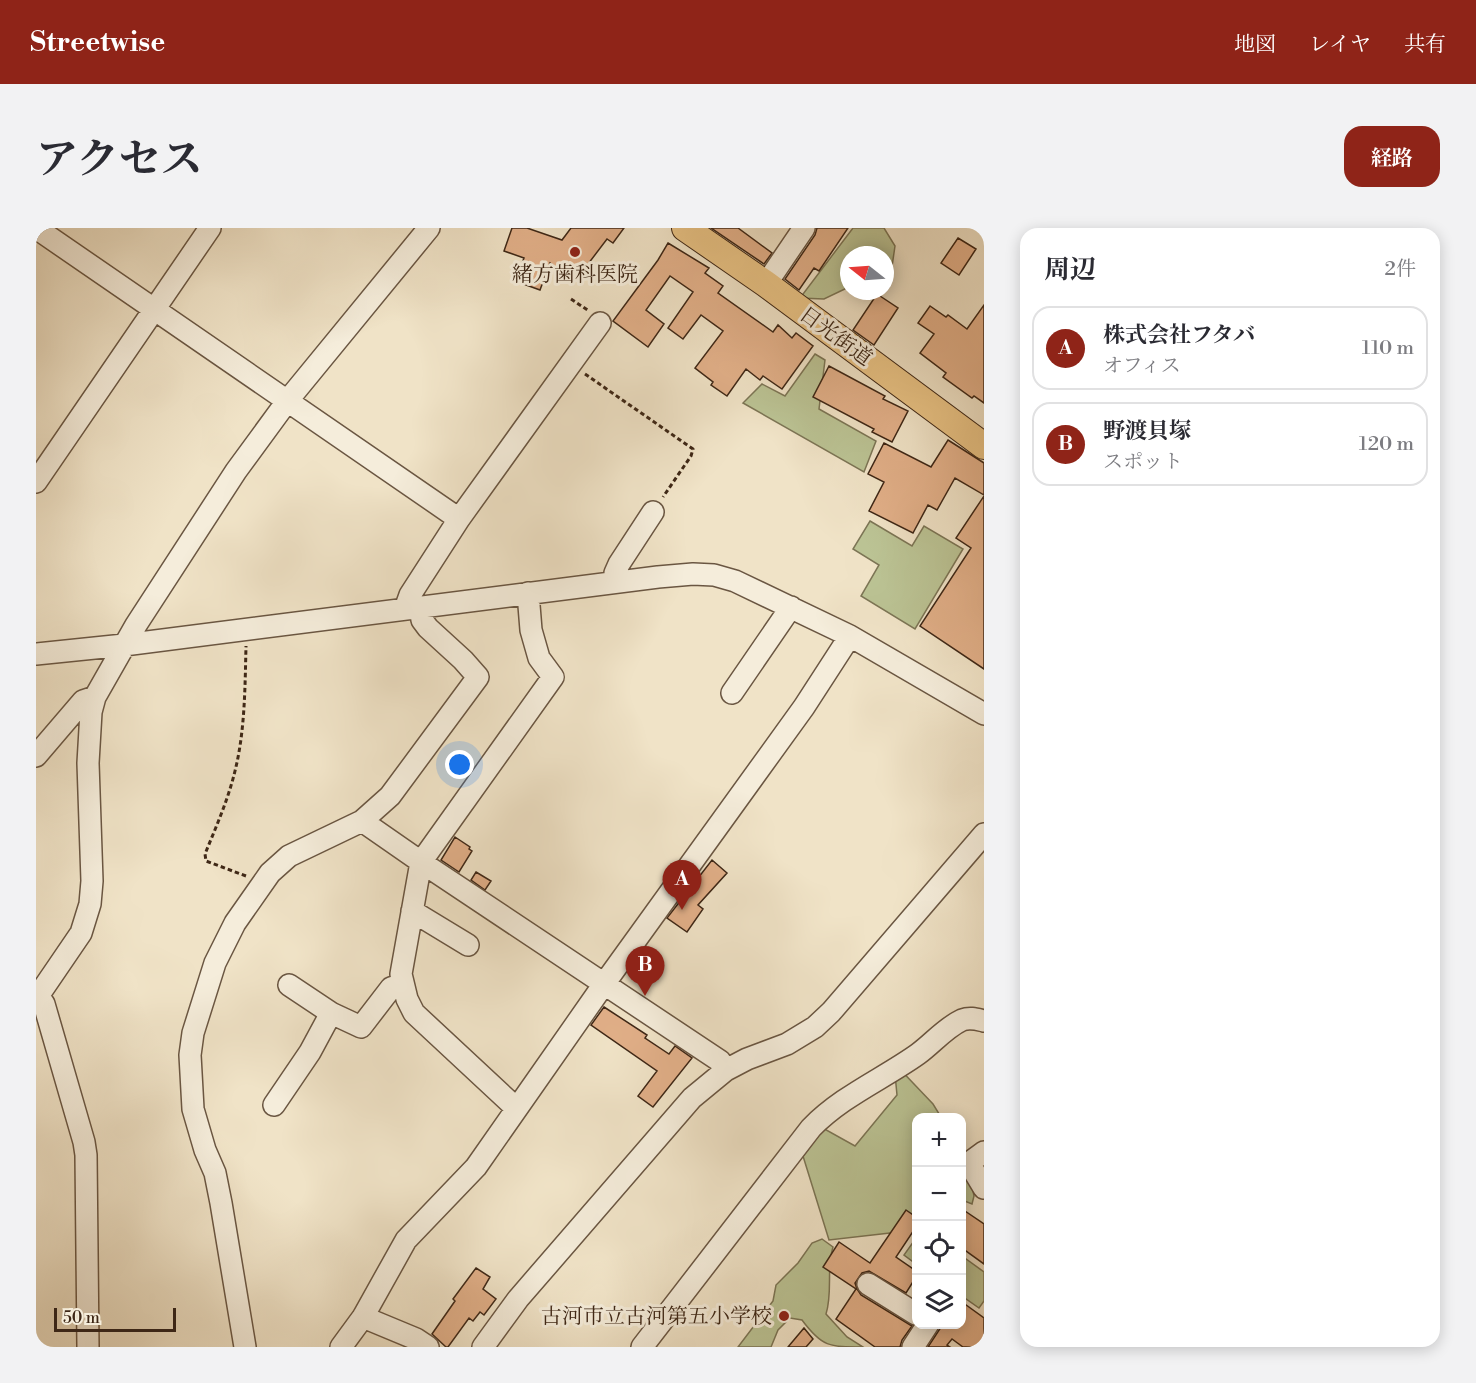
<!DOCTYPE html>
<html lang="ja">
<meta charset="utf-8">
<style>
:root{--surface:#fff;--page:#f2f2f3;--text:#2b2b33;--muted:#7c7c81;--line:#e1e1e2;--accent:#8f2418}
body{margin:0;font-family:"Libre Bodoni","Noto Serif JP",serif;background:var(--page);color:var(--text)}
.controls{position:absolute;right:18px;bottom:18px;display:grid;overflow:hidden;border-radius:12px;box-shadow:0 3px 15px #0003}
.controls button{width:54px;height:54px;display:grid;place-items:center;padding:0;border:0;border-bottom:2px solid var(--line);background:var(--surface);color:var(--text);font:30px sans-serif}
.compass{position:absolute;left:804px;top:18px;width:54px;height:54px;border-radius:50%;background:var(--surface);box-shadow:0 3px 15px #0003;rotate:287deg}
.scale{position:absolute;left:18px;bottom:15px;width:122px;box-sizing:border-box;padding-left:6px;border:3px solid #3e2716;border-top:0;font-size:16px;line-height:21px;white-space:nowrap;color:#3e2716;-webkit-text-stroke:4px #f5eddb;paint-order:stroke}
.you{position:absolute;left:424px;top:537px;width:21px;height:21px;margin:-15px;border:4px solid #fff;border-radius:50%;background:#1a73e8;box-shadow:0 0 0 9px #1a73e833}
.badge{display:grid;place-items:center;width:39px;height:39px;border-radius:50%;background:var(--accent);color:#fff;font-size:20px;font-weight:700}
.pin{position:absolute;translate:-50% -50px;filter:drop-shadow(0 2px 3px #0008)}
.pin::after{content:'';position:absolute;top:32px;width:21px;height:18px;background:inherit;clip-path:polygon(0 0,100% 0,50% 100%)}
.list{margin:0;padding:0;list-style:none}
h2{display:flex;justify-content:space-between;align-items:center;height:78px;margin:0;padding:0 24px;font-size:26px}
h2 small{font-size:20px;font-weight:400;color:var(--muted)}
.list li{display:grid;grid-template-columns:39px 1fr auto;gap:18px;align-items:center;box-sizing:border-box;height:84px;margin:0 12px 12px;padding:0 12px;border:2px solid var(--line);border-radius:18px}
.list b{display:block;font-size:22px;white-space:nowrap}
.list p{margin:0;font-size:20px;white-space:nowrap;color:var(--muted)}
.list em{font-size:20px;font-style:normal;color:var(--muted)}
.icon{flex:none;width:33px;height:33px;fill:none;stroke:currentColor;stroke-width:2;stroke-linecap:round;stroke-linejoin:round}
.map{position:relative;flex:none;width:948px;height:1119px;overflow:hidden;border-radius:18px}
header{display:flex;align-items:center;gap:36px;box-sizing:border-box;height:84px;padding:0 30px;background:var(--accent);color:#fff}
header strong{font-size:28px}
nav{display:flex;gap:33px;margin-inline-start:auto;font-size:21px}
.intro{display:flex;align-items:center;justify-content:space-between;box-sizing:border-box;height:144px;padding:0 36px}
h1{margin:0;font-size:42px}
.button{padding:15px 27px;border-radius:18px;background:var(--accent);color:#fff;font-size:21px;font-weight:700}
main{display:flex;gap:36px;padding:0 36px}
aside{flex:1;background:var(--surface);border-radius:18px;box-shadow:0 3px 15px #0003}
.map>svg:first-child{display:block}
.green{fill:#bbc394;stroke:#7c7555;stroke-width:1.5}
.building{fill:#e1af88;stroke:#3e2716;stroke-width:1.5}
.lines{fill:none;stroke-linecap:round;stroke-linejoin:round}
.minor-casing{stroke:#6a5642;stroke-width:24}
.major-casing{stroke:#3e2716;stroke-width:28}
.path{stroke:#3e2716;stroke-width:3;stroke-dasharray:4.5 3;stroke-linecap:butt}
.minor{stroke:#f5eddb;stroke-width:21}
.major{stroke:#e8c284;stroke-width:26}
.poi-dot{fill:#8f2418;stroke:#f5eddb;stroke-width:2}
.labels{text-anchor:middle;stroke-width:6;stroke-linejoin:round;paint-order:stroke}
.poi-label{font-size:21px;fill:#3e2716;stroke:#f5eddb}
.street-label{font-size:21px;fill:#3e2716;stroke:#f5eddb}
</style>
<header>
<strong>Streetwise</strong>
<nav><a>地図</a><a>レイヤ</a><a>共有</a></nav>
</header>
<div class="intro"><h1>アクセス</h1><a class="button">経路</a></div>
<main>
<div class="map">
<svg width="948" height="1119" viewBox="0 0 948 1119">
<rect width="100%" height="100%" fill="#f0e3c7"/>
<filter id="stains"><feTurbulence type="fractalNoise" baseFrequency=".00333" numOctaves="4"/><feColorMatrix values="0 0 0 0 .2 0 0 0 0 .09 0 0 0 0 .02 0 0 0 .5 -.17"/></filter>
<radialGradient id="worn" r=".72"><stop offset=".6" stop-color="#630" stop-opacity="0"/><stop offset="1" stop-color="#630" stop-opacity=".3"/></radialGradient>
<path class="green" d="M 817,0 L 848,0 L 859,18 L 853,59 L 849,59 L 849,27 L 813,27 L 813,59 L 788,71 L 764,70 Z
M 779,126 L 789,132 L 783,181 L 840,213 L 828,244 L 707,175 L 726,156 L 749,168 Z
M 834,293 L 876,318 L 888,298 L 927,321 L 879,401 L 825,368 L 843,337 L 817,321 Z
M 858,835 L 897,876 L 905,889 L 880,890 L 880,1002 L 793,1012 L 767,928 L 785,899 L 819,918 L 861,867 Z
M 928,916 L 938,968 L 936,976 L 926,972 L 926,919 Z
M 880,1010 L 880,1036 L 868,1027 Z
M 786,1011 L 797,1019 C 790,1041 797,1064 790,1086 L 811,1109 L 827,1119 C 793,1119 786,1119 766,1092 L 754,1090 L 742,1102 L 735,1119 L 702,1119 L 737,1073 L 740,1057 L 762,1035 L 776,1015 Z
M 926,1028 L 948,1044 L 948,1073 L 943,1080 L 926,1068 Z"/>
<path class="building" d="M 476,0 L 491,0 L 526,12 L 535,0 L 588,0 L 577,15 L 571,11 L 546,44 L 537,37 L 530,47 L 514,35 L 504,62 L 479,53 L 488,30 L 468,23 Z
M 675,0 L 702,0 L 736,25 L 728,36 Z
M 781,0 L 812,0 L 783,43 L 778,40 L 763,62 L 749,51 L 779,7 Z
M 922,10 L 940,21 L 923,47 L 905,35 Z
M 632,15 L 673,40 L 669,45 L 687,58 L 682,65 L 737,104 L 742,97 L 756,110 L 760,105 L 777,118 L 746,161 L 727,148 L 724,152 L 710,141 L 691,168 L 675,157 L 677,154 L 659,140 L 687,103 L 665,87 L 647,111 L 632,100 L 657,64 L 634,48 L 610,82 L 628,96 L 612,119 L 577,93 L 622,32 Z
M 841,66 L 862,80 L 838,117 L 817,102 Z
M 948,77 L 948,175 L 938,168 L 936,170 L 907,149 L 910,145 L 884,125 L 898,106 L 882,95 L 894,78 L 910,89 L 912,87 L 931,101 Z
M 793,138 L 849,168 L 847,171 L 872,183 L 856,214 L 836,204 L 838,201 L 777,169 Z
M 912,212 L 948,235 L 948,267 L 919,250 L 901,282 L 892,277 L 877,305 L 833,283 L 848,254 L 832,246 L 848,215 L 895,239 Z
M 948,268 L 948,441 L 884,398 L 935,320 L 920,310 Z
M 419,609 L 434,619 L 433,621 L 436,623 L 423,644 L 405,632 Z
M 676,632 L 691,645 L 662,677 L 667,681 L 651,704 L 631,690 Z
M 440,644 L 455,653 L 449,662 L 435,652 Z
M 568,779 L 611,807 L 609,810 L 633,826 L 639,818 L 656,830 L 617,879 L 602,868 L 621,843 L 555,797 Z
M 926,981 L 948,996 L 948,1036 L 926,1020 Z
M 870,982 L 880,989 L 880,999 L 860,1029 L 880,1043 L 880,1049 L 870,1065 L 833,1043 L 826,1045 L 819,1055 L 821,1061 L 825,1067 L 876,1098 L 866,1112 L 864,1119 L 839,1119 L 800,1091 L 820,1061 L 787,1039 L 803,1014 L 834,1035 Z
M 440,1040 L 454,1049 L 447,1061 L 460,1071 L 448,1087 L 444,1084 L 437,1093 L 433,1090 L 412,1119 L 410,1119 L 396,1106 L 419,1073 L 417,1071 Z
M 926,1074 L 948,1090 L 948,1114 L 944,1119 L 927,1119 L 916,1111 L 911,1117 L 914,1119 L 892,1119 L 907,1096 L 926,1096 Z
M 768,1100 L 777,1111 L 770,1119 L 752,1119 Z"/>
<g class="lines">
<g class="minor-casing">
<path id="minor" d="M 0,0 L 423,291
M 730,56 L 768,0
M 0,254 L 174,0
M 580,354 L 579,345 L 583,336 L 617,284
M 369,381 L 374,367 L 423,291 L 564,95
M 0,426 L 88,417 L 622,349 L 657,346 L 678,347 L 699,353 L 814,408 L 948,486
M 696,465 L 755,379
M 0,528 L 47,473 L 59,469
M 326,593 L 385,634 L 684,833 L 690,842
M 376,683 L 432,717
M 2,767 L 8,776 L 48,914 L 50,927 L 52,1119
M 0,771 L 45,705 L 54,676 L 56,653 L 52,535 L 55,484 L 59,469 L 100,397 L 200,243 L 252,172 L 393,0
M 295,785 L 325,799 L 355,760 L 367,756
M 238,877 L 274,824 L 295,785 L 253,757
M 480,880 L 378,785 L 371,771 L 365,746 L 385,634 L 517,449 L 503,430 L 495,402 L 492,365
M 948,924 L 933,935 L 948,960
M 832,1056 L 880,1086
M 327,1089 L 380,1111 L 392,1119
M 209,1119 L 185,975 L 179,945 L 169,922 L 157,881 L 154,827 L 157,805 L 179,735 L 199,695 L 234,645 L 253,628 L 326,593 L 354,568 L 442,449 L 427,432 L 392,400 L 386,392 L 384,379
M 305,1119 L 327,1089 L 370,1012 L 440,939 L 568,756 L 768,479 L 814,408
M 447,1119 L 482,1071 L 656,870 L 690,842 L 711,831 L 751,816 L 779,799 L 795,784 L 948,606
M 606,1119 L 775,900 C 806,868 847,851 882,826 C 896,816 909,800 926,792 C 934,789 940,791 948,793
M 877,1119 L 892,1096"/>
</g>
<g class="major-casing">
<path id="major" d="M 649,0 L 730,56 L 948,218"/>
</g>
<path class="path" d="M 535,71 L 553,83
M 549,146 L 657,221 L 655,228 L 627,269
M 210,648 L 170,633 L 169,626 C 180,599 192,572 199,543 C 209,503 209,459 210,418"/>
<use href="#minor" class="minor"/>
<use href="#major" class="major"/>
</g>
<g class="poi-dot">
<circle cx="539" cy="24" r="6"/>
<circle cx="748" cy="1088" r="6"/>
</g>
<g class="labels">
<g class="poi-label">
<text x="539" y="53">緒方歯科医院</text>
<text x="736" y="1095" text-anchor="end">古河市立古河第五小学校</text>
</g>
<g class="street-label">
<text transform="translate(800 108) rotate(36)" y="7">日光街道</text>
</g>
</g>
<rect width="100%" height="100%" filter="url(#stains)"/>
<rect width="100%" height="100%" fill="url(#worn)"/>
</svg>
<div class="controls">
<button>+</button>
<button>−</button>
<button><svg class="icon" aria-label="locate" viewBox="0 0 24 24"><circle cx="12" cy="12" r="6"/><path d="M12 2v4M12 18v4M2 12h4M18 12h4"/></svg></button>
<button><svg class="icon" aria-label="layers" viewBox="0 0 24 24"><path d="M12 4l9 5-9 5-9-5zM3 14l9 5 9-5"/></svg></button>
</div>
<svg class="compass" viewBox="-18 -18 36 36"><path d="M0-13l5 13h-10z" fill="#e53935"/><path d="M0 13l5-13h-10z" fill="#7c7c81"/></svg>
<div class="scale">50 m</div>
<div class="you"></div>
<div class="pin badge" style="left:646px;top:682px">A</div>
<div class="pin badge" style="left:609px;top:768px">B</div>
</div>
<aside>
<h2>周辺<small>2件</small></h2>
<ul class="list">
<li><span class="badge">A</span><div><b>株式会社フタバ</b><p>オフィス</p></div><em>110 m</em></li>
<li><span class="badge">B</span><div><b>野渡貝塚</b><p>スポット</p></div><em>120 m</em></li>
</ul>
</aside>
</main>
